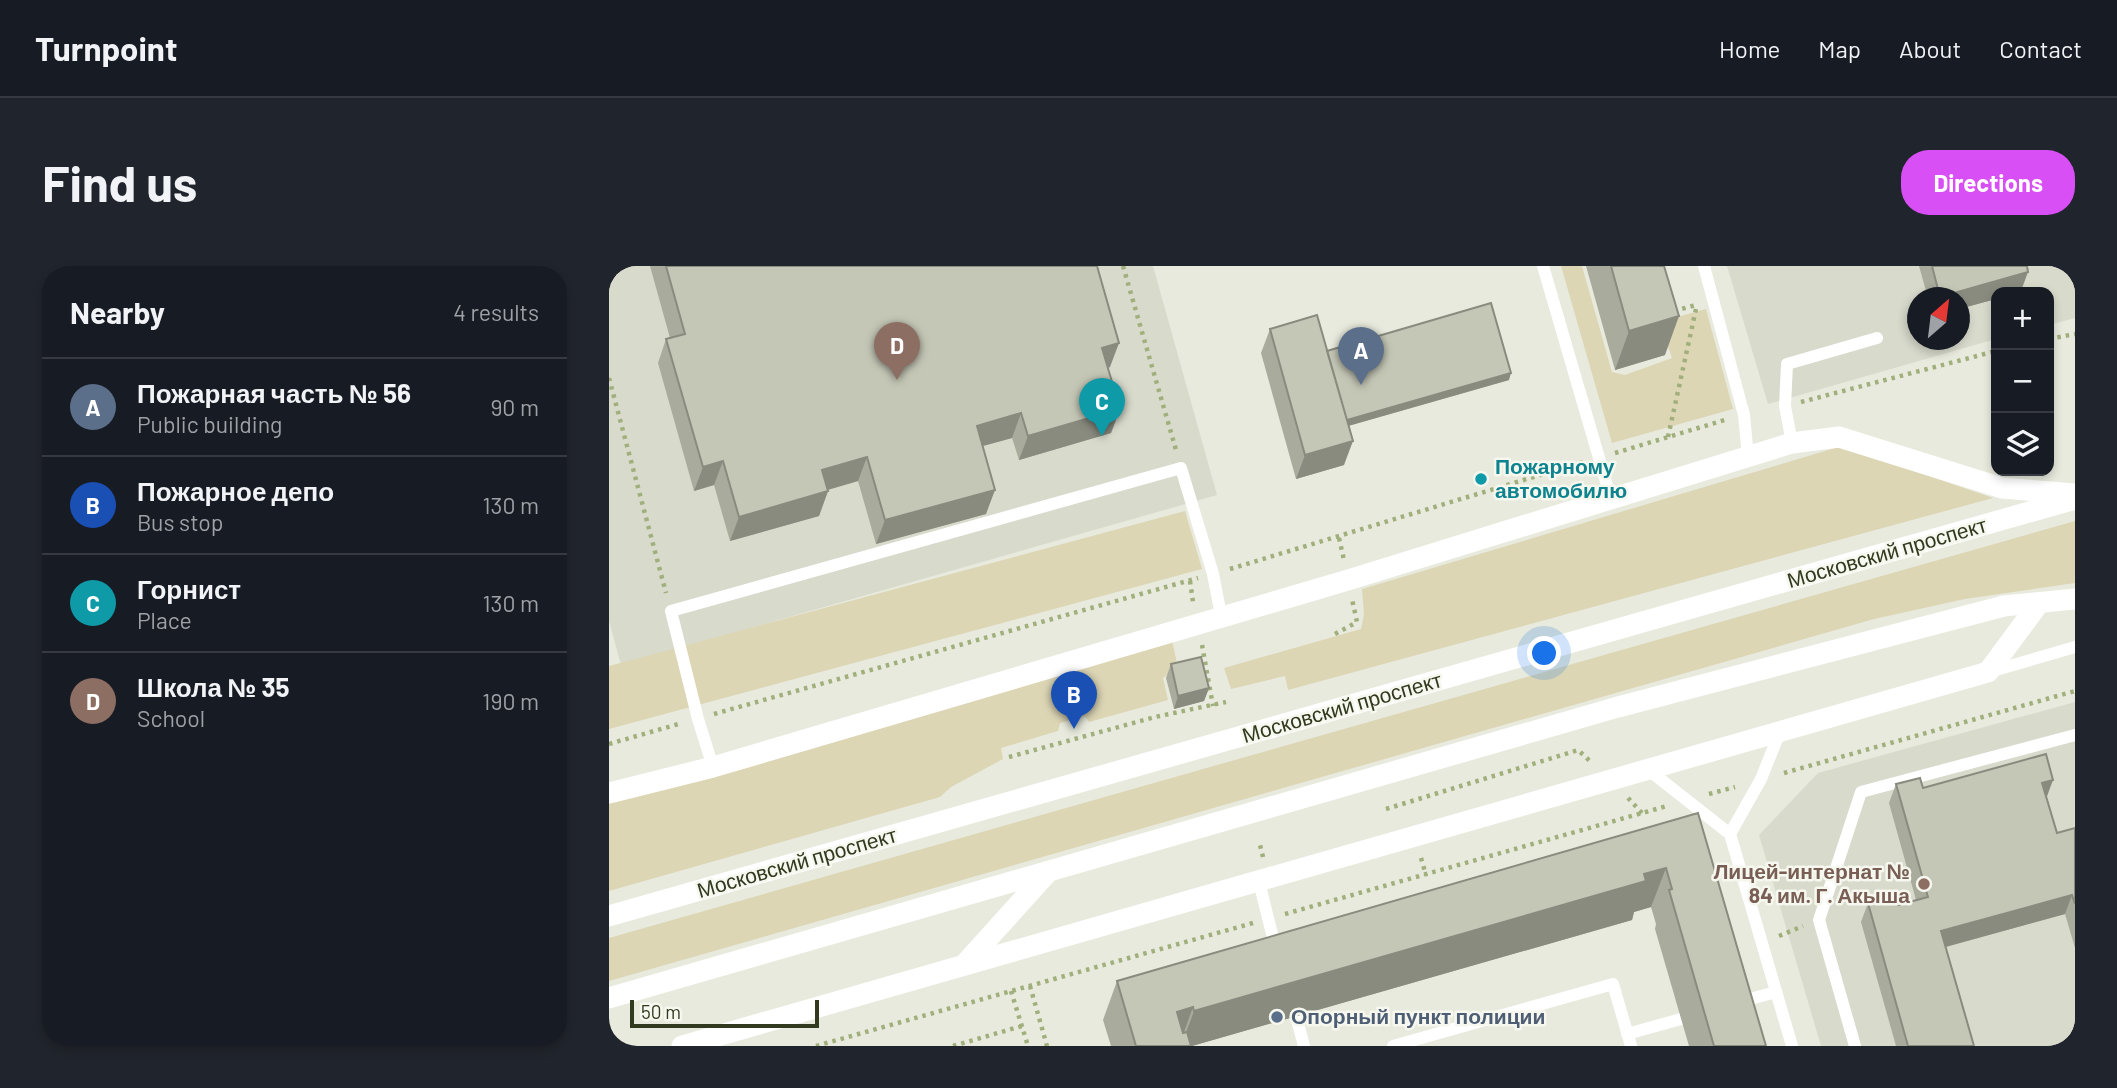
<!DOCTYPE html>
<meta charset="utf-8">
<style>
:root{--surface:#171b24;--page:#20242c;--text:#f1f3f6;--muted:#9ea1a6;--line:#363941;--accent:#d94ff6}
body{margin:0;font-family:Barlow,sans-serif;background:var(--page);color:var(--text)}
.controls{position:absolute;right:21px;top:21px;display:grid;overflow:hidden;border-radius:14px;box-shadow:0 4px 10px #0003}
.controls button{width:63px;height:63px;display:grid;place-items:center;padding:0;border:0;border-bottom:2px solid var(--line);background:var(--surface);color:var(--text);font:35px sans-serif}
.compass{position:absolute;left:1298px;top:21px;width:63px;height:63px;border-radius:50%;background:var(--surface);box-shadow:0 4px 10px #0003;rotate:28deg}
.scale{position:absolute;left:21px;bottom:18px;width:189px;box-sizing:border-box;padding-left:7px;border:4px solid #313a1f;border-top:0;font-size:19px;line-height:24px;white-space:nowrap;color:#313a1f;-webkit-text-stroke:5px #f6f7ee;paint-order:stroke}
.you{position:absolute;left:936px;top:388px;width:24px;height:24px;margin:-18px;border:5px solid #fff;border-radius:50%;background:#1a73e8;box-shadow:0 0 0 10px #1a73e833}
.badge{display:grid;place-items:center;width:46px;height:46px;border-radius:50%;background:var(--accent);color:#fff;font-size:23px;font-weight:700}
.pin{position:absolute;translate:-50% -58px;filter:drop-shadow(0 2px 4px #0008)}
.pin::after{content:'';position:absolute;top:37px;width:24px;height:21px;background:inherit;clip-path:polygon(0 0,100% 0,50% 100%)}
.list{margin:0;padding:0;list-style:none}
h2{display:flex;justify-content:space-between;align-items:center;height:91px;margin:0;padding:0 28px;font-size:30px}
h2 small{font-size:23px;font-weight:400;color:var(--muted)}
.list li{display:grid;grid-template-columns:46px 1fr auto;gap:21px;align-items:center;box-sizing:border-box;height:98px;padding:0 28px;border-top:2px solid var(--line)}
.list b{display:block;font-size:26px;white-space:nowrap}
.list p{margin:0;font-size:23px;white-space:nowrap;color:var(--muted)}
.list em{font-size:23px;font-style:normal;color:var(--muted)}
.icon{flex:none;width:38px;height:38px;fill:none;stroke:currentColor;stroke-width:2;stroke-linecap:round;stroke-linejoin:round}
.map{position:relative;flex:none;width:1466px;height:780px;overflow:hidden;border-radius:28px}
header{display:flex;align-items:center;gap:42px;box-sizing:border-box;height:98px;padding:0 35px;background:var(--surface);border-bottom:2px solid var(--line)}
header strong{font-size:33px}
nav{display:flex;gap:38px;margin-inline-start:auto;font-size:24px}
.intro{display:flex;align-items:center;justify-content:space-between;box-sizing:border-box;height:168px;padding:0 42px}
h1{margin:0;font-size:49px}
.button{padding:18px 32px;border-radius:28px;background:var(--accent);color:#fff;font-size:24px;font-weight:700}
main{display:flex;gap:42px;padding:0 42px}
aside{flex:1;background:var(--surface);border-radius:28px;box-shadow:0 4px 10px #0003}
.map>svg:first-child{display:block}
.built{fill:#d8dacc;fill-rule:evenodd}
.green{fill:#dcd6b5}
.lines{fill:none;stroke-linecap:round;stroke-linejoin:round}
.path{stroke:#a1af7d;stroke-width:4.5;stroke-dasharray:3.5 5;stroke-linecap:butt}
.lane{stroke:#fff;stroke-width:12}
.street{stroke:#fff;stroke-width:21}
.secondary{stroke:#fff;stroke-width:21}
.wall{fill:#a9ab9d}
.shaded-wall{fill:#8a8b7f}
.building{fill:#c5c7b6;stroke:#8a8b7f;stroke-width:2}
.culture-dot{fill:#0f9aa8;stroke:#f6f7ee;stroke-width:2.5}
.education-dot{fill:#8d6e63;stroke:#f6f7ee;stroke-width:2.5}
.service-dot{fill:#5c6f8a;stroke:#f6f7ee;stroke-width:2.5}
.labels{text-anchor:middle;stroke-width:5;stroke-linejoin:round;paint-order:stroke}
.culture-label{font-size:21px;font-weight:bold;fill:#0d838f;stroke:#f6f7ee;text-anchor:start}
.street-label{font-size:21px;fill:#313a1f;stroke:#f6f7ee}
.education-label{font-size:21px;font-weight:bold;fill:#785e54;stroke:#f6f7ee;text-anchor:end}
.service-label{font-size:21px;font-weight:bold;fill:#4e5e75;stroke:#f6f7ee;text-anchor:start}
</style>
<header>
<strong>Turnpoint</strong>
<nav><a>Home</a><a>Map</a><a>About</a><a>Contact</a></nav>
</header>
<div class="intro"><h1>Find us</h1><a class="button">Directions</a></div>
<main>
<aside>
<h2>Nearby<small>4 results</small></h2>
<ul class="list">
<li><span class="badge" style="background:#5c6f8a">A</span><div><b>Пожарная часть № 56</b><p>Public building</p></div><em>90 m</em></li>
<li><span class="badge" style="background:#1a4fb4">B</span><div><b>Пожарное депо</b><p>Bus stop</p></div><em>130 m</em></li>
<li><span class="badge" style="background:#0f9aa8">C</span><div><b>Горнист</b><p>Place</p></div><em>130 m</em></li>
<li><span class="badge" style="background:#8d6e63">D</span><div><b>Школа № 35</b><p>School</p></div><em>190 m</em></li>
</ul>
</aside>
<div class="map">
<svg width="1466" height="780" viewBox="0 0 1466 780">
<rect width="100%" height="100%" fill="#e8eadd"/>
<path class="built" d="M 0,0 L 544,0 L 608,229 L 12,399 L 0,355 Z
M 1118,0 L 1466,0 L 1466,52 L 1440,59 L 1440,26 L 1387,26 L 1387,73 L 1159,138 ZM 1308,32 L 1350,32 L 1350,74 L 1308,74 Z
M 1466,436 L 1466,780 L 1212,780 L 1150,569 L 1209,507 Z"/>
<path class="green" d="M 952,0 L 973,0 L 1003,106 L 1016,109 L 1063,92 L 1050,56 L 1097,43 L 1124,143 L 1003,177 Z
M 1233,180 L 1384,232 L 679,424 L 676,410 L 622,423 L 615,402 L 752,363 L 755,348 L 753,323 Z
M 576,245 L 593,303 L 0,463 L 0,400 Z
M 1466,255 L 1466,317 L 1356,333 L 1265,353 L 0,715 L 0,672 Z
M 563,374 L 569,402 L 554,412 L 559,434 L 480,456 L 476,450 L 451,457 L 449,465 L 392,482 L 394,493 L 342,521 L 331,531 L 0,625 L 0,536 Z"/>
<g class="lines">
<path class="path" d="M 514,0 L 567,184
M 1065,45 L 1087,39
M 1440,73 L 1466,68
M 0,112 L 57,327
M 1192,136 L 1387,85
M 1059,171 L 1087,43
M 1006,187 L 1119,153
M 730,272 L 735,294
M 621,303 L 974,196
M 581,315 L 584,336
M 726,368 L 748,356 L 743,333
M 593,379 L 604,440
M 105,448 L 589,312
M 0,478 L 73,457
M 400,491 L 546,451 L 617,436
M 1175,507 L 1466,425
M 1100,528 L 1126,521
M 1019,532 L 1033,547
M 777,543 L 969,484 L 983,497
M 654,591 L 651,579 L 655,578
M 812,592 L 817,609
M 676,648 L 1058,540
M 1170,670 L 1194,660
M 421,720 L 438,780
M 402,725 L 419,780
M 207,780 L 644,657
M 344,780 L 413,760"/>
<path class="lane" d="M 934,0 L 1002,233
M 1095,0 L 1135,149 L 1139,191
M 1183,177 L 1176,140 L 1178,98 L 1268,72
M 1380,406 L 1466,381
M 104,501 L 89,453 L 62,345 L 572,202 L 604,308 L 612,349
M 1037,502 L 1121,568 L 1183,780
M 1121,568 L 1152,513 L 1170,468
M 650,616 L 667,684
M 1130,736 L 1167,726
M 687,750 L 695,780
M 1018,768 L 1072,753
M 784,780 L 1004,718 L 1022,780
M 1246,780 L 1210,654 L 1252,526 L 1466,469"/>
<path class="street" d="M 0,527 L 104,501 L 739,314 L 1183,177 L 1230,171 L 1393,222 L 1466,228
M 354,700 L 440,605
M 73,780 L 1379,406 L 1430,337"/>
<path class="secondary" d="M 0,650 L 1466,233
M 0,732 L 1009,441 L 1395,340 L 1466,333"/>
</g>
<path class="wall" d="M 41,0 L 488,0 L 501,101 L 499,102 L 511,143 L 502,167 L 410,194 L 403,172 L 374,180 L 377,248 L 267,278 L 249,215 L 219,224 L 219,225 L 210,250 L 121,275 L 105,219 L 85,225 L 49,97 L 57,73 L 61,72 Z
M 977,0 L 1055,0 L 1056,89 L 1006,104 Z
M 1310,0 L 1418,0 L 1412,25 L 1387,26 L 1387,33 L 1350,43 L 1350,32 L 1319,32 Z
M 661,63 L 718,85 L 900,114 L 739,160 L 735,199 L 687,213 L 652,87 Z
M 562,398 L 600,422 L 595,435 L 565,443 L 557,412 Z
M 1287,518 L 1314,522 L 1438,532 L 1448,567 L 1466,562 L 1466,682 L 1456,648 L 1337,681 L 1365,780 L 1287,780 L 1252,656 L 1259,637 L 1289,639 L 1307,634 L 1280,537 Z
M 1089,547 L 1157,780 L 1080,780 L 1046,663 L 1047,658 L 1042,641 L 1025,646 L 1023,654 L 583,780 L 502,780 L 494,754 L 508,715 Z"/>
<path class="shaded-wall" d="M 1419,6 L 1412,25 L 1387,26 L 1387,33 L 1350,43 L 1350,32 L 1331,32 Z
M 1070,50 L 1056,89 L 1006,104 L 1020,65 Z
M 510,77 L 501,101 L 484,106 L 493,82 Z
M 902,107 L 900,114 L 725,164 L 727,157 Z
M 511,143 L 502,167 L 410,194 L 419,170 Z
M 412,147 L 403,172 L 359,184 L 368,160 Z
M 744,175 L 735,199 L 687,213 L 696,189 Z
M 258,191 L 249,215 L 204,228 L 213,204 Z
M 114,195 L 105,219 L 85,225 L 94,201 Z
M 386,224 L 377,248 L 267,278 L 276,254 Z
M 219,225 L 210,250 L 121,275 L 130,251 Z
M 600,422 L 595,435 L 565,443 L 569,430 Z
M 1444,514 L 1437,533 L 1433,517 Z
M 1057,602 L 1042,641 L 1025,646 L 1023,654 L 583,780 L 572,780 L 585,745 Z
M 1463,629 L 1456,648 L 1325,684 L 1332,665 Z
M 584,741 L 570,780 L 568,746 Z"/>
<path class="building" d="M 57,0 L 488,0 L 510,77 L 493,82 L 511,143 L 419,170 L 412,147 L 368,160 L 386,224 L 276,254 L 258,191 L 213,204 L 219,225 L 130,251 L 114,195 L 94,201 L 57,73 L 76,68 Z
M 1002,0 L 1055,0 L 1070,50 L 1020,65 Z
M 1323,0 L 1418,0 L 1419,6 L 1331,31 Z
M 882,37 L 902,107 L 738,154 L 718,85 Z
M 708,49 L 744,175 L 696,189 L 661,63 Z
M 592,391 L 600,422 L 569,430 L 562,398 Z
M 1437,488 L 1444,514 L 1433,517 L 1448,567 L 1466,562 L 1466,638 L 1463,629 L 1332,665 L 1365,780 L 1299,780 L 1259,637 L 1286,629 L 1289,639 L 1319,631 L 1287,518 L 1311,512 L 1314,522 Z
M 1089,547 L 1157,780 L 1105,780 L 1060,624 L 1063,623 L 1057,602 L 1035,608 L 1037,615 L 585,745 L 584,741 L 568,746 L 574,767 L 578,766 L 582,780 L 527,780 L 508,715 Z"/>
<circle class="culture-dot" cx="872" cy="213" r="7"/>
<circle class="education-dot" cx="1315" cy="618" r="7"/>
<circle class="service-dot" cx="668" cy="751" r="7"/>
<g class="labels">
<g class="culture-label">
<text x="886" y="208">Пожарному<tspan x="886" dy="24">автомобилю</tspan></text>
</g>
<g class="street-label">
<text transform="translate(1278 287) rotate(-16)" y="7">Московский проспект</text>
<text transform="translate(733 442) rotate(-16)" y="7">Московский проспект</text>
<text transform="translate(188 597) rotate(-16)" y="7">Московский проспект</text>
</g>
<g class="education-label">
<text x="1301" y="613">Лицей-интернат №<tspan x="1301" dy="24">84 им. Г. Акыша</tspan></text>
</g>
<g class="service-label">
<text x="682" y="758">Опорный пункт полиции</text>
</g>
</g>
</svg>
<div class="controls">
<button>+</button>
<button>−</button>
<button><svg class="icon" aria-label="layers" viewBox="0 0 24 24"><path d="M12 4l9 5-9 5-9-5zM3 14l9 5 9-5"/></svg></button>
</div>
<svg class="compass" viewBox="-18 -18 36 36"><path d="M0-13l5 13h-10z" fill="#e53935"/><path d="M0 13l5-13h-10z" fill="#9ea1a6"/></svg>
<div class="scale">50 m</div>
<div class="you"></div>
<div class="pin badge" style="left:752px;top:119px;background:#5c6f8a">A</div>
<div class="pin badge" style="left:465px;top:463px;background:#1a4fb4">B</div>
<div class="pin badge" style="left:493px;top:170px;background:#0f9aa8">C</div>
<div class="pin badge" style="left:288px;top:114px;background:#8d6e63">D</div>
</div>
</main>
